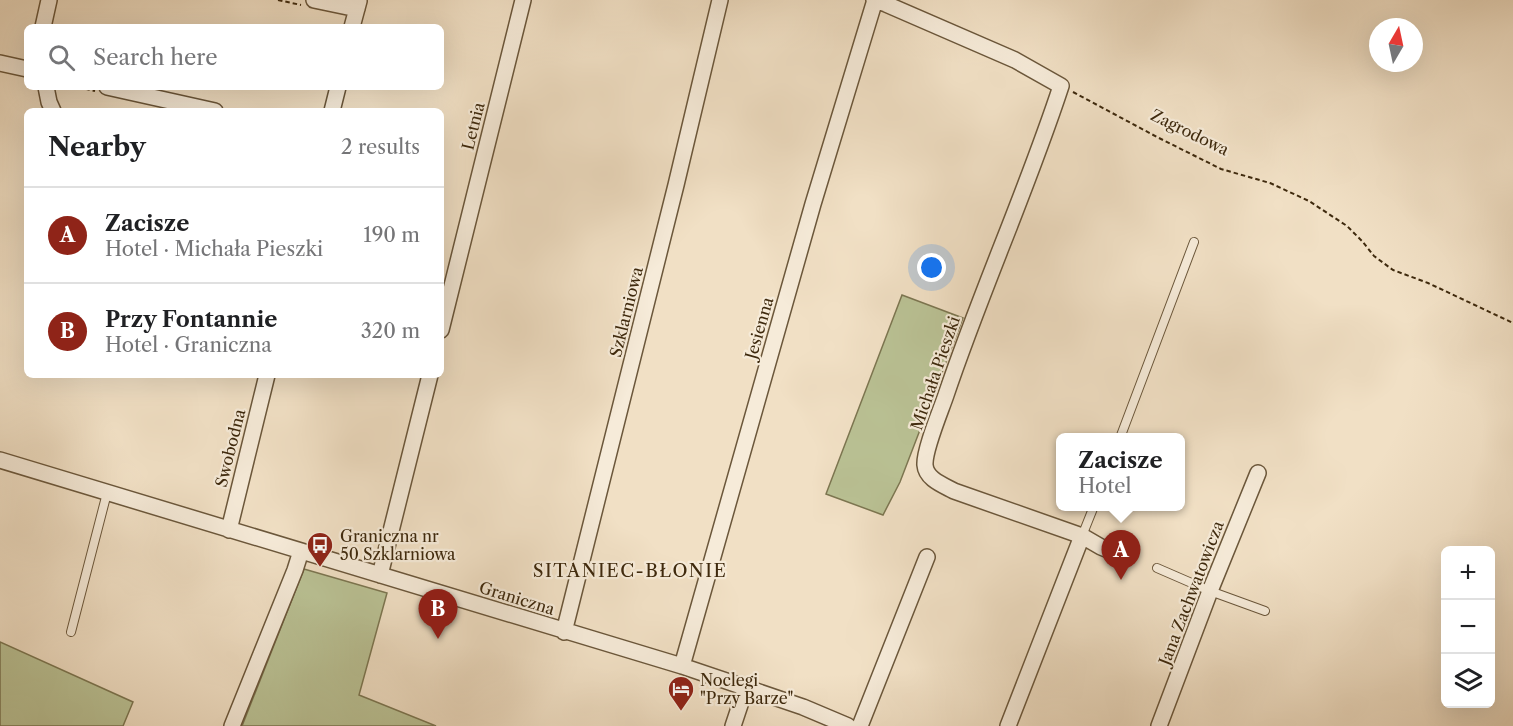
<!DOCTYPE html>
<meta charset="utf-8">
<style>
:root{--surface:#fff;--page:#f6f6f6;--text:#202124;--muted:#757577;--line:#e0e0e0;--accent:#8f2418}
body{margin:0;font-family:"Libre Caslon Text",serif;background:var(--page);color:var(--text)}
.controls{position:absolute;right:18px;bottom:18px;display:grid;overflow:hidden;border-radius:9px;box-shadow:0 6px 24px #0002}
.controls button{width:54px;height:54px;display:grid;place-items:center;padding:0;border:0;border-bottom:2px solid var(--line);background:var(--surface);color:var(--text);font:30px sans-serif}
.compass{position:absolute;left:1369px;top:18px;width:54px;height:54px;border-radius:50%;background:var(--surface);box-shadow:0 6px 24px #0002;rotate:9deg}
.you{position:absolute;left:932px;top:268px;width:21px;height:21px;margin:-15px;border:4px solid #fff;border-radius:50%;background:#1a73e8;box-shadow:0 0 0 9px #1a73e833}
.badge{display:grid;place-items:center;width:39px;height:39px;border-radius:50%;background:var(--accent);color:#fff;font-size:20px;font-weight:700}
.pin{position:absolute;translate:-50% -50px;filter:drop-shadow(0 2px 3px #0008)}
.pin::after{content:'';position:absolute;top:32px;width:21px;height:18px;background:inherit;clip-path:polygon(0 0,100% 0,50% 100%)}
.popup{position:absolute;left:1056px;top:433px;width:129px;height:78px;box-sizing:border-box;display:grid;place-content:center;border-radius:9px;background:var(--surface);filter:drop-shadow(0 2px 4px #0005);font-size:20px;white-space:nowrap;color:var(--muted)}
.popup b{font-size:22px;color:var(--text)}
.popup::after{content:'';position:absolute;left:50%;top:100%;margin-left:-12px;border:12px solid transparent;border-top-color:var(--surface)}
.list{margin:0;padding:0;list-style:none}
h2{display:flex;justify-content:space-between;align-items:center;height:78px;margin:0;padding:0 24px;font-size:26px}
h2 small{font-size:20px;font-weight:400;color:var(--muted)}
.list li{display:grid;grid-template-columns:39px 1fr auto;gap:18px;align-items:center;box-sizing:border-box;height:96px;padding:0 24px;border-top:2px solid var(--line)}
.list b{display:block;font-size:22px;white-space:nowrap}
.list p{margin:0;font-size:20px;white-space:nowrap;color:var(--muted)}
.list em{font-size:20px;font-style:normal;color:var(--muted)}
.icon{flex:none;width:33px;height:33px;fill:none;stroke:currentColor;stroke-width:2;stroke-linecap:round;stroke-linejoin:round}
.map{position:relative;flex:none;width:1513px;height:726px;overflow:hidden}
.search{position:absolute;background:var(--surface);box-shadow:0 6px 24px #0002;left:24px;top:24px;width:420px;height:66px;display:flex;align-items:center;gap:15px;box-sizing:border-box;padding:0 21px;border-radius:9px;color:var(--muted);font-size:22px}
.panel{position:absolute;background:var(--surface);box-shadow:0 6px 24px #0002;left:24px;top:108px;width:420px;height:270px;border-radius:9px}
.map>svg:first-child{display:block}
.green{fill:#bac295;stroke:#7c7651;stroke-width:1.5}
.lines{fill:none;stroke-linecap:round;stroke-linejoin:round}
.lane-casing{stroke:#6b573b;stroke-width:10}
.street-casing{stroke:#6b573b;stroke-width:18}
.path{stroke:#3e290d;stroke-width:2;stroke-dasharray:4.5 3;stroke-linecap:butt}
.lane{stroke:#f6ebd9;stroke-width:8}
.street{stroke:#f6ebd9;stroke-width:15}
.labels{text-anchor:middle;stroke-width:4.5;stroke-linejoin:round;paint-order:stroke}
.street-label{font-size:16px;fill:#3e290d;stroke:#f6ebd9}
.poi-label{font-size:16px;fill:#3e290d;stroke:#f6ebd9;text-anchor:start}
.neighbourhood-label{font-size:18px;letter-spacing:1.5px;fill:#3e290d;stroke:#f6ebd9}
</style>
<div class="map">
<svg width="1513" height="726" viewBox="0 0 1513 726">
<rect width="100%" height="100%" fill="#f1e0c5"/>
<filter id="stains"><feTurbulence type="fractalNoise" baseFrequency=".00333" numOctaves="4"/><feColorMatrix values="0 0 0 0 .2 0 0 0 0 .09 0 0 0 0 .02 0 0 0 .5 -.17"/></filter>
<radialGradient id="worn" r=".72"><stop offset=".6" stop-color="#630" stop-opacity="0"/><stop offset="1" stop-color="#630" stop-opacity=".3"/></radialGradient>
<path class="green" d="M 902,295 L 963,318 L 900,482 L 883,515 L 826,494 Z
M 304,569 L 387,593 L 359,695 L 436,726 L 242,726 Z
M 0,642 L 133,702 L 123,726 L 0,726 Z"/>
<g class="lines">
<g class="lane-casing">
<path id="lane" d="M 1120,438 L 1194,242
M 1082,536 L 1094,506
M 1157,568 L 1210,591 L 1265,611
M 71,632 L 107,493"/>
</g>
<g class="street-casing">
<path id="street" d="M 314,0 L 357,9
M 874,0 L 886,4 L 1015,60 L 1061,86 C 1027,190 981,291 946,395 C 941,410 924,450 925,465 C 926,479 943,485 954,491 L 1082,536 L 1101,547 L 1123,556
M 43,27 L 49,0
M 352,27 L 359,1
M 0,63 L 27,69
M 46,87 L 49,102 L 53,111
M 107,87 L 215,111
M 332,111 L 338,87
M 441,330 L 523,0
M 0,460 L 682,666 L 803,707 L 848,726
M 229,530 L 267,375
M 380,575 L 430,375
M 564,632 L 676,185 L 720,0
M 682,666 L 813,204 L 875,0
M 232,726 L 295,570 L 301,551
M 733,726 L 746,687
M 860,726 L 927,557
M 1008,726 L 1082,536
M 1159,726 L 1210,591 L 1258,473"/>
</g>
<path class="path" d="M 278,0 L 301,5
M 78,87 L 95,91
M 1073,92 L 1157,137 L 1221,169 L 1270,183 L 1309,201 L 1347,226 L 1362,241 L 1374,256 L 1393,270 L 1428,283 L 1513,323"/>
<use href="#lane" class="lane"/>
<use href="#street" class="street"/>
</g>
<defs>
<g id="bus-pin" transform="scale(1.35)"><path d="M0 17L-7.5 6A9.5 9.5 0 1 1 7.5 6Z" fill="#8f2418" stroke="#f6ebd9"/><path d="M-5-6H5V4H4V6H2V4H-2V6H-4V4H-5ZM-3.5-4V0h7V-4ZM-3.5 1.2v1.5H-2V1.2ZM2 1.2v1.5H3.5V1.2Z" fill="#fff"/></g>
<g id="hotel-pin" transform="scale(1.35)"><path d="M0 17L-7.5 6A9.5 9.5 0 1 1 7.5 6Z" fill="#8f2418" stroke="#f6ebd9"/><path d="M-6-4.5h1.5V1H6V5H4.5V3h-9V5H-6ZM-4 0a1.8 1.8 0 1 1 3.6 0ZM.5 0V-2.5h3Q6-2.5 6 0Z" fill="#fff"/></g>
</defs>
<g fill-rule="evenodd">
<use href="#bus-pin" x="320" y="545"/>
<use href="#hotel-pin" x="681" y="689"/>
</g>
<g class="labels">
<g class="street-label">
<text transform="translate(473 126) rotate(-76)" y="6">Letnia</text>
<text transform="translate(1190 132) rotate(26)" y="6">Zagrodowa</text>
<text transform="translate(626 312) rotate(-76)" y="6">Szklarniowa</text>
<text transform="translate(759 328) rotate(-74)" y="6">Jesienna</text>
<text transform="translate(935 373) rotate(-71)" y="6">Michała Pieszki</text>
<text transform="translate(230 448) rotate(-76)" y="6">Swobodna</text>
<text transform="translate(1191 593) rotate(-69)" y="6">Jana Zachwatowicza</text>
<text transform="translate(517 598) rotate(17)" y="6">Graniczna</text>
</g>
<g class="poi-label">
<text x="340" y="542">Graniczna nr<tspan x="340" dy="18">50 Szklarniowa</tspan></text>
<text x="700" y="686">Noclegi<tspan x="700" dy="18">"Przy Barze"</tspan></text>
</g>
<g class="neighbourhood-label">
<text x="630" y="577">SITANIEC-BŁONIE</text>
</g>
</g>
<rect width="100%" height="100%" filter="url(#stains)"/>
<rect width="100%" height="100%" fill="url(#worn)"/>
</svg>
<div class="controls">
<button>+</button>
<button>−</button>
<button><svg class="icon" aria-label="layers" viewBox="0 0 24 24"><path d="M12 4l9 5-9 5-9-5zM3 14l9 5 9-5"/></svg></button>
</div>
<svg class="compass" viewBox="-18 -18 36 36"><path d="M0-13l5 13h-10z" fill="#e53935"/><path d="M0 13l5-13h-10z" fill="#757577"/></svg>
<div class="you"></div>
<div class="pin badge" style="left:1121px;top:580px">A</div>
<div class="popup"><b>Zacisze</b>Hotel</div>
<div class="pin badge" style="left:438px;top:639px">B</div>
<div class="search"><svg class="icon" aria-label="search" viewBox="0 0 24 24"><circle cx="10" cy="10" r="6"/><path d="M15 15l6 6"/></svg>Search here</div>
<section class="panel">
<h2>Nearby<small>2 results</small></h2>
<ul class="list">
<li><span class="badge">A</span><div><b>Zacisze</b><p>Hotel · Michała Pieszki</p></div><em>190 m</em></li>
<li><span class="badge">B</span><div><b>Przy Fontannie</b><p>Hotel · Graniczna</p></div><em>320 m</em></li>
</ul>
</section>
</div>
